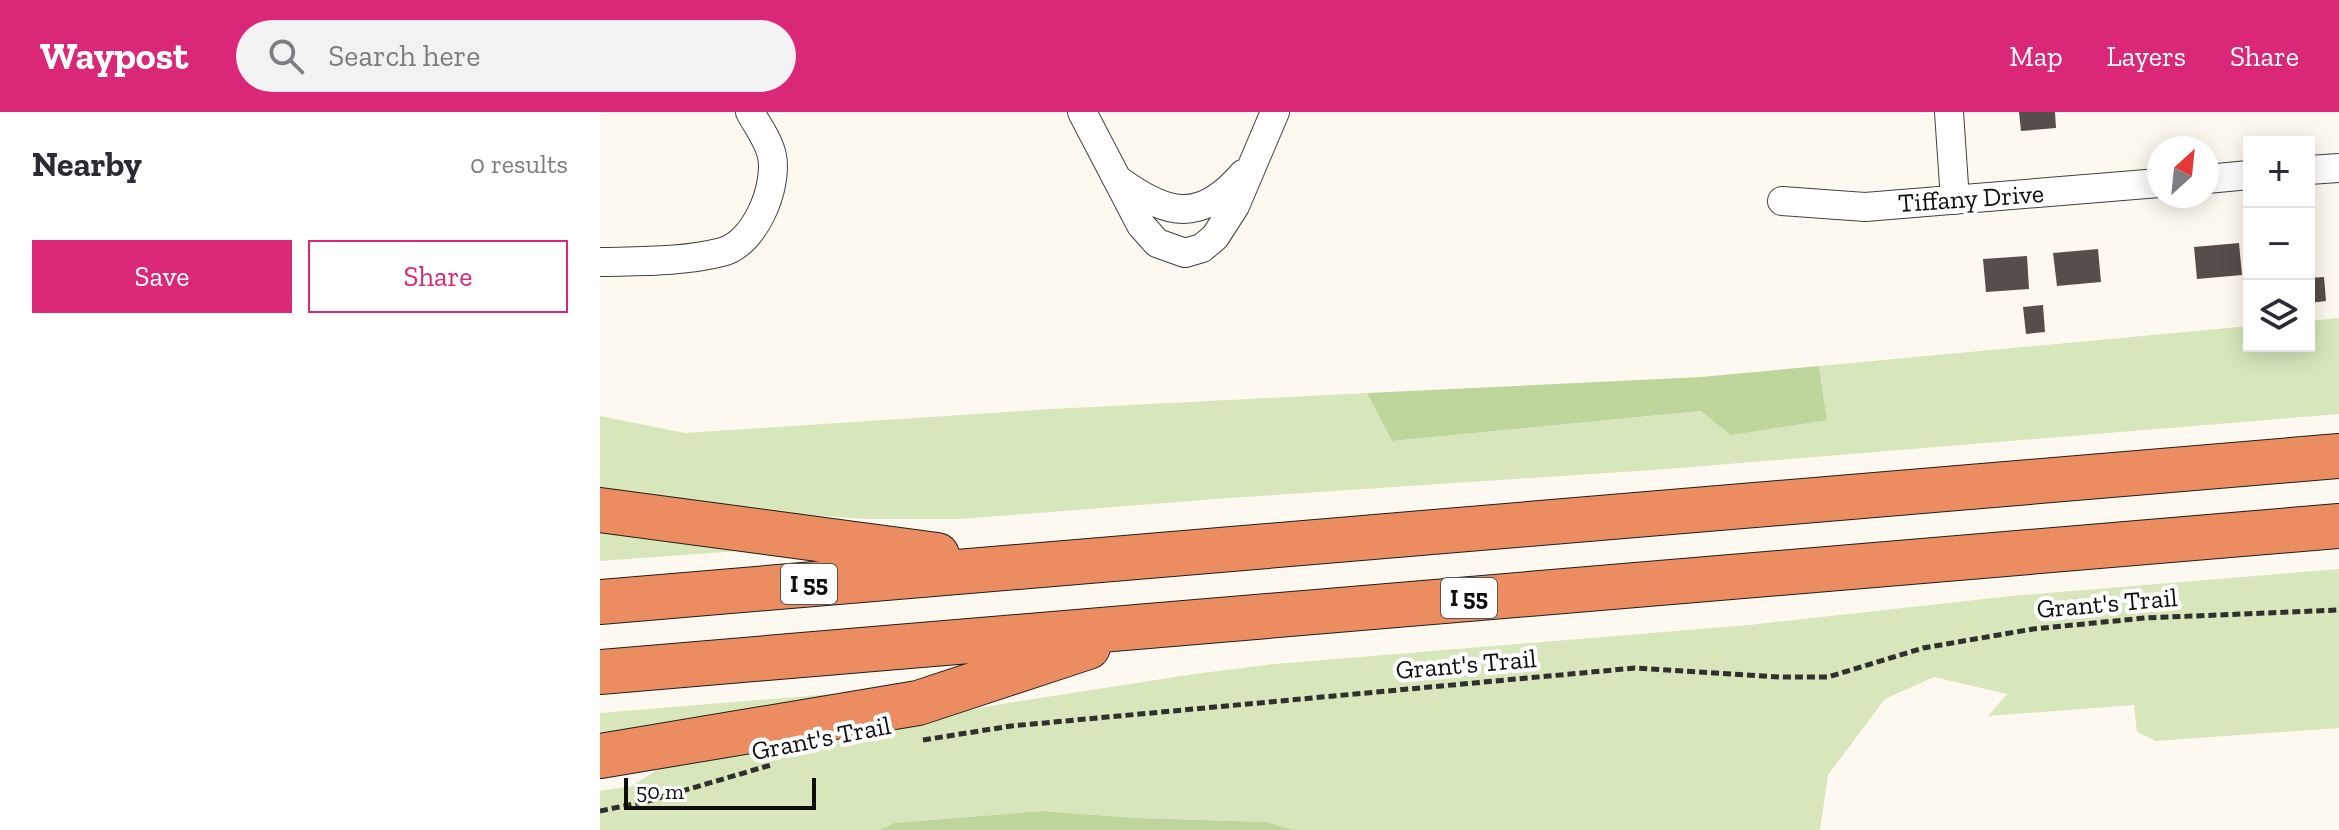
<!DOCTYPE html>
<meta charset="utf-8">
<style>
:root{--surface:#fff;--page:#f2f2f3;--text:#2b2b33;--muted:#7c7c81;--line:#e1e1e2;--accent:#db2777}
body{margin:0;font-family:"Zilla Slab",serif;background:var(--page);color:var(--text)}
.controls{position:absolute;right:24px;top:24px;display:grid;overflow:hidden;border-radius:0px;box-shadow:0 4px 20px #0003}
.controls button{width:72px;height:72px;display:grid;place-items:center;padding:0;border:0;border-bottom:2px solid var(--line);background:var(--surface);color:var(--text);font:40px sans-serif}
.compass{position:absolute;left:1547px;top:24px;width:72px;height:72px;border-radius:50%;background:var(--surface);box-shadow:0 4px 20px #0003;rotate:27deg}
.scale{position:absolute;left:24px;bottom:20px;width:192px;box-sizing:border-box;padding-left:8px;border:4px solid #0e0e0e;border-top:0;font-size:22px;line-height:28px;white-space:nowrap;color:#0e0e0e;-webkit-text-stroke:6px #fff;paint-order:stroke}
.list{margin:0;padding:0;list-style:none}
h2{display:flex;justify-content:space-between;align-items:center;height:104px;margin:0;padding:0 32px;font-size:34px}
h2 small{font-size:26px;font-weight:400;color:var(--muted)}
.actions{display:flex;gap:16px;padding:24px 32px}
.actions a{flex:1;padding:18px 0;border:2px solid var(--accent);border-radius:0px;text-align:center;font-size:28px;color:var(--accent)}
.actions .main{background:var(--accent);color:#fff}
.icon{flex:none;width:44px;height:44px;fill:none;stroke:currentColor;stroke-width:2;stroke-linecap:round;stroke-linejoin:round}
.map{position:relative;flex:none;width:1739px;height:718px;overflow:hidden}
header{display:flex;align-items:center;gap:48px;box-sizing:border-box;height:112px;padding:0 40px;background:var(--accent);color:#fff}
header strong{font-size:38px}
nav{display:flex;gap:44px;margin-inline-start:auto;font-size:28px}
.search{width:560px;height:72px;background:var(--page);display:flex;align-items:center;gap:20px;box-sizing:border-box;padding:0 28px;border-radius:44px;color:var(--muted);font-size:30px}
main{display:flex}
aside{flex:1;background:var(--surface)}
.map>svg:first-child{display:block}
.green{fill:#d7e7bb}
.forest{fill:#bed69b}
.building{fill:#564e4b}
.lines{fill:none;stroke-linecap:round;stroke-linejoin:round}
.street-casing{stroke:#414141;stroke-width:30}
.highway-casing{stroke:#1f1f1f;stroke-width:46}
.path{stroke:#303030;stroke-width:5;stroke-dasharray:8 4;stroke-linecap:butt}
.street{stroke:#fff;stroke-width:28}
.highway{stroke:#eb8d60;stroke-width:44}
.labels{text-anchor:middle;stroke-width:8;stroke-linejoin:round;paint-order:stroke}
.shield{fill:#fff;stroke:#565656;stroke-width:2}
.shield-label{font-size:24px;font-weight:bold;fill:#0e0e0e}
.street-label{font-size:26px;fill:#0e0e0e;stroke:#fff}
</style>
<header>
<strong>Waypost</strong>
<div class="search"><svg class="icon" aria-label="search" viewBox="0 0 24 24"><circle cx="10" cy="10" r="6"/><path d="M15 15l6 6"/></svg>Search here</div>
<nav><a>Map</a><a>Layers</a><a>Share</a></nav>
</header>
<main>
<aside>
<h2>Nearby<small>0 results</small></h2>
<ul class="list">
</ul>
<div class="actions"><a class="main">Save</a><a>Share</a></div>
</aside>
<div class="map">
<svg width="1739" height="718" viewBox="0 0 1739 718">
<rect width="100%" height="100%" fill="#fef9f0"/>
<path class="green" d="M 1739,206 L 1739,302 L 1067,357 L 629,386 L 360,407 L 266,407 L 168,400 L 0,377 L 0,304 L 85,321 L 452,297 L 767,281 L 792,329 L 1102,299 L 1227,308 L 1219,254 L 1649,214 L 1649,234 L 1709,234 L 1709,209 Z
M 0,416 L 139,439 L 0,449 Z
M 1739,457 L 1739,616 L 1556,629 L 1537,620 L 1534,593 L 1388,604 L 1407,582 L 1334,565 L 1285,587 L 1228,663 L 1220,718 L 695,718 L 666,710 L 537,706 L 442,699 L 294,711 L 279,718 L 0,718 L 0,679 L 32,674 L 55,659 L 79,651 L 408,591 L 594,562 L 675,552 L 1149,513 L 1411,484 Z
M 306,576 L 0,630 L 0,601 Z"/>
<path class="forest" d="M 1219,254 L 1227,308 L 1131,323 L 1101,299 L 792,329 L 767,281 L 1101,265 Z
M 442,699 L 537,706 L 666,710 L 695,718 L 279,718 L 294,711 Z"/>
<path class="building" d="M 1419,0 L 1455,0 L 1456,16 L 1421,19 Z
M 1639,131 L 1642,163 L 1597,167 L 1594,135 Z
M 1498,137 L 1501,170 L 1457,174 L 1453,141 Z
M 1427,144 L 1429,177 L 1386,180 L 1383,147 Z
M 1724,165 L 1726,189 L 1709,191 L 1709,166 Z
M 1443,193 L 1445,220 L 1426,222 L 1423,195 Z"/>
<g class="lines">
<g class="street-casing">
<path id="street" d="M 482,0 L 541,113 L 557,131 L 585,141 L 602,136 L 615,125 L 635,94 L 675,0
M 1349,0 L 1355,88
M 1709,58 L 1739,56
M 1607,67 L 1649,63
M 520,69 C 568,104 601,111 643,62
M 1182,89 L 1265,95 L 1559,71
M 0,150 C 40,149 83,150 122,140 C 155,132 178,75 172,44 C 169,29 157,13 150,0"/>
</g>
<g class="highway-casing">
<path id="highway" d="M 0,398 L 337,443
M 0,490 L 1739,344
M 0,560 L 1739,414
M 0,644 L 318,591 L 488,535"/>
</g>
<path class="path" d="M 323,628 L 411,614 L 1035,556 L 1179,565 L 1228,565 L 1323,536 L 1433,517 L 1545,506 L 1739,498
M 0,699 L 48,689 L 171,653"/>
<use href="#street" class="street"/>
<use href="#highway" class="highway"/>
</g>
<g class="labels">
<g class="shield">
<rect x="181" y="452" width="56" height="40" rx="6"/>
<rect x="841" y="466" width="56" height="40" rx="6"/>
</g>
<g class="shield-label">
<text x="209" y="480">I 55</text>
<text x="869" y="494">I 55</text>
</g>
<g class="street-label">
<text transform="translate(1371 86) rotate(-4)" y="9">Tiffany Drive</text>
<text transform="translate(1507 491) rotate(-5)" y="9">Grant's Trail</text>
<text transform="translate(866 552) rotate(-5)" y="9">Grant's Trail</text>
<text transform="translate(221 626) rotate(-11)" y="9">Grant's Trail</text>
</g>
</g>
</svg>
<div class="controls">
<button>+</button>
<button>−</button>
<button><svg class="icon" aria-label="layers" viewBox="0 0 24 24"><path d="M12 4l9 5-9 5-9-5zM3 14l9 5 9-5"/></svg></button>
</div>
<svg class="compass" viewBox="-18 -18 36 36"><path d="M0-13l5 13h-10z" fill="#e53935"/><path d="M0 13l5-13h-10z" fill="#7c7c81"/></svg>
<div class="scale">50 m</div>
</div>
</main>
